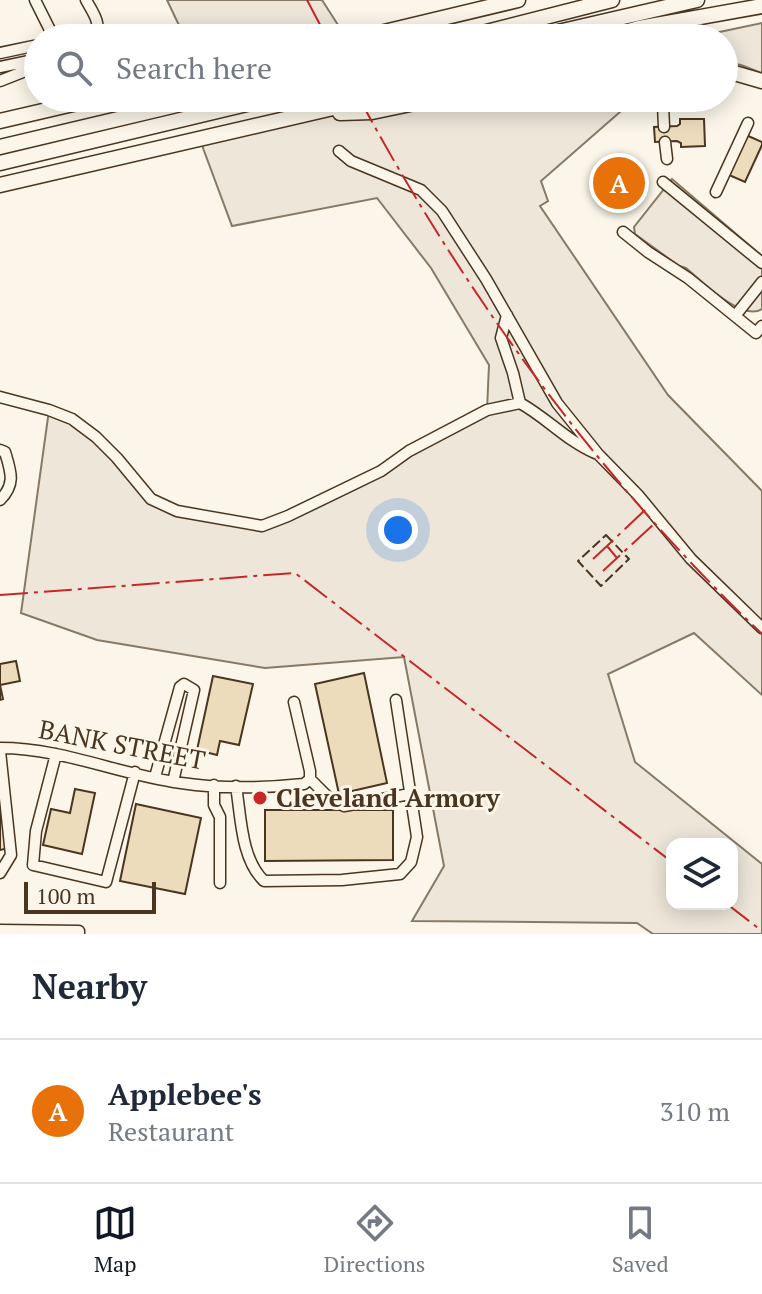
<!DOCTYPE html>
<style>
:root{--surface:#fff;--page:#f2f2f3;--text:#1f2937;--muted:#747a83;--line:#e0e1e3;--accent:#111827}
body{margin:0;font-family:"PT Serif",serif;background:var(--page);color:var(--text)}
.controls{position:absolute;right:24px;bottom:24px;display:grid;overflow:hidden;border-radius:16px;box-shadow:0 4px 20px #0003}
.controls button{width:72px;height:72px;display:grid;place-items:center;padding:0;border:0;border-bottom:2px solid var(--line);background:var(--surface);color:var(--text);font:40px sans-serif}
.scale{position:absolute;left:24px;bottom:20px;width:132px;box-sizing:border-box;padding-left:8px;border:4px solid #4a3520;border-top:0;font-size:22px;line-height:28px;white-space:nowrap;color:#4a3520;-webkit-text-stroke:6px #fbf6e9;paint-order:stroke}
.you{position:absolute;left:398px;top:530px;width:28px;height:28px;margin:-20px;border:6px solid #fff;border-radius:50%;background:#1a73e8;box-shadow:0 0 0 12px #1a73e833}
.badge{display:grid;place-items:center;width:52px;height:52px;border-radius:50%;background:var(--accent);color:#fff;font-size:26px;font-weight:700}
.pin{position:absolute;translate:-50% -50%;border:4px solid #fff;box-shadow:0 2px 8px #0006}
.list{margin:0;padding:0;list-style:none}
h2{display:flex;justify-content:space-between;align-items:center;height:104px;margin:0;padding:0 32px;font-size:34px}
h2 small{font-size:26px;font-weight:400;color:var(--muted)}
.list li{display:grid;grid-template-columns:52px 1fr auto;gap:24px;align-items:center;box-sizing:border-box;height:144px;padding:0 32px;border-top:2px solid var(--line)}
.list b{display:block;font-size:30px;white-space:nowrap}
.list p{margin:0;font-size:26px;white-space:nowrap;color:var(--muted)}
.list em{font-size:26px;font-style:normal;color:var(--muted)}
.icon{flex:none;width:44px;height:44px;fill:none;stroke:currentColor;stroke-width:2;stroke-linecap:round;stroke-linejoin:round}
.map{position:relative;flex:none;width:762px;height:934px;overflow:hidden}
.search{position:absolute;background:var(--surface);box-shadow:0 4px 20px #0003;left:24px;right:24px;top:24px;height:88px;display:flex;align-items:center;gap:20px;box-sizing:border-box;padding:0 28px;border-radius:44px;color:var(--muted);font-size:30px}
.sheet{height:248px;background:var(--surface)}
nav{display:flex;justify-content:space-around;align-items:center;box-sizing:border-box;height:112px;border-top:2px solid var(--line);background:var(--surface);font-size:22px;color:var(--muted)}
nav a{display:grid;justify-items:center;gap:4px}
nav .on{color:var(--accent)}
.map>svg:first-child{display:block}
.green{fill:#ede6d9;stroke:#887966;stroke-width:2;fill-rule:evenodd}
.building{fill:#ecdcbc;stroke:#4a3520;stroke-width:2}
.lines{fill:none;stroke-linecap:round;stroke-linejoin:round}
.minor-casing{stroke:#4a3520;stroke-width:13}
.highway-casing{stroke:#4a3520;stroke-width:17}
.minor{stroke:#fbf6e9;stroke-width:10}
.highway{stroke:#fbf6e9;stroke-width:14}
.fence{stroke:#4a3520;stroke-width:2;stroke-dasharray:10 4;stroke-linecap:butt}
.power{stroke:#c62828;stroke-width:2;stroke-dasharray:28 6 4 6;stroke-linecap:butt}
.poi-dot{fill:#c62828;stroke:#fbf6e9;stroke-width:3}
.labels{text-anchor:middle;stroke-width:6;stroke-linejoin:round;paint-order:stroke}
.street-label{font-size:26px;fill:#4a3520;stroke:#fbf6e9}
.poi-label{font-size:26px;font-weight:bold;fill:#4a3520;stroke:#fbf6e9;text-anchor:start}
</style>
<div class="map">
<svg width="762" height="934" viewBox="0 0 762 934">
<rect width="100%" height="100%" fill="#fbf6e9"/>
<path class="green" d="M 167,0 L 322,0 L 340,28 L 297,38 L 185,38 Z
M 762,23 L 762,73 L 741,65 L 724,62 L 724,38 L 691,38 Z
M 439,98 L 636,98 L 541,181 L 548,201 L 540,206 L 668,395 L 762,491 L 762,695 L 694,633 L 608,674 L 635,762 L 762,864 L 762,934 L 653,934 L 637,923 L 412,921 L 444,866 L 404,657 L 265,668 L 97,640 L 21,613 L 49,410 L 72,419 L 151,499 L 177,511 L 262,526 L 288,516 L 487,410 L 489,365 L 431,268 L 377,198 L 232,226 L 200,140 L 312,114 ZM 672,844 L 732,844 L 732,904 L 672,904 Z
M 672,179 L 762,256 L 762,309 C 742,322 702,281 686,268 L 679,266 L 635,234 L 634,227 Z"/>
<path class="building" d="M 680,119 L 704,119 L 705,146 L 681,147 L 681,143 L 677,141 L 655,142 L 654,127 L 677,126 L 680,124 Z
M 746,135 L 762,142 L 762,145 L 745,182 L 729,175 Z
M 623,160 L 639,176 L 632,186 L 634,188 L 617,203 L 605,194 L 601,194 L 598,188 Z
M 16,661 L 20,681 L 0,685 L 3,699 L 0,700 L 0,664 Z
M 364,673 L 387,783 L 339,794 L 315,684 Z
M 213,676 L 253,684 L 239,745 L 220,741 L 217,755 L 197,750 Z
M 75,789 L 95,793 L 82,854 L 43,845 L 51,809 L 70,813 Z
M 136,804 L 201,818 L 185,894 L 120,881 Z
M 0,809 L 9,848 L 0,850 Z
M 265,810 L 393,810 L 393,860 L 265,861 Z"/>
<g class="lines">
<g class="minor-casing">
<path id="minor" d="M 35,0 L 54,38
M 86,0 C 93,13 102,23 95,38
M 0,53 L 38,45
M 0,67 L 38,59
M 0,81 L 38,66
M 663,105 L 664,127
M 665,142 L 667,159
M 339,151 L 351,161 L 421,190 L 442,211 L 486,279 L 557,403 L 598,454 L 638,495 L 691,559 L 762,628
M 663,182 L 762,263
M 716,192 L 748,123
M 623,232 L 648,252 L 688,278 L 756,333 L 762,326
M 507,315 L 501,338 L 513,373 L 520,403 C 547,418 567,441 595,453
M 735,316 L 762,282
M 0,397 L 49,410 L 72,419 L 96,437 L 117,458 L 151,499 L 177,511 L 262,526 L 288,516 L 381,471 L 409,451 L 487,410 L 520,403
M 0,450 L 5,452 C 11,472 16,484 0,500
M 0,748 C 64,748 119,775 181,783 C 221,789 265,788 304,784 L 310,779 L 310,771 L 294,702
M 0,751 L 11,855 L 0,873
M 56,754 L 36,831 L 33,865 L 106,882 L 135,772
M 155,777 L 180,687 L 184,684 L 194,690 L 173,782
M 310,779 L 329,798 L 344,806 L 410,794
M 214,785 L 214,805 L 220,817 L 220,883
M 236,786 C 241,817 241,859 264,881 L 342,880 L 400,874 L 411,862 L 417,837 L 396,700
M 0,930 L 79,931 L 79,934"/>
</g>
<g class="highway-casing">
<path id="highway" d="M 359,38 L 518,0
M 463,38 L 612,0
M 532,38 L 697,0
M 604,38 L 639,28 L 762,6
M 724,70 L 762,81
M 340,113 L 372,112 L 439,98
M 0,121 L 99,98
M 0,147 L 207,98
M 0,163 L 272,98
M 0,185 L 376,98"/>
</g>
<use href="#minor" class="minor"/>
<use href="#highway" class="highway"/>
<path class="fence" d="M 606,535 L 629,559 L 601,586 L 578,561 Z"/>
<path class="power" d="M 307,0 L 327,38
M 359,98 C 465,295 600,480 762,634
M 645,510 L 607,546 L 617,558 L 656,522
M 593,559 L 607,546
M 603,571 L 617,558
M 0,595 L 295,573 L 672,862
M 727,904 L 762,931"/>
</g>
<circle class="poi-dot" cx="260" cy="798" r="8"/>
<g class="labels">
<g class="street-label">
<text transform="translate(122 745) rotate(11)" y="9">BANK STREET</text>
</g>
<g class="poi-label">
<text x="276" y="807">Cleveland Armory</text>
</g>
</g>
</svg>
<div class="controls">
<button><svg class="icon" aria-label="layers" viewBox="0 0 24 24"><path d="M12 4l9 5-9 5-9-5zM3 14l9 5 9-5"/></svg></button>
</div>
<div class="scale">100 m</div>
<div class="you"></div>
<div class="pin badge" style="left:619px;top:183px;background:#e8710a">A</div>
<div class="search"><svg class="icon" aria-label="search" viewBox="0 0 24 24"><circle cx="10" cy="10" r="6"/><path d="M15 15l6 6"/></svg>Search here</div>
</div>
<section class="sheet">
<h2>Nearby<small></small></h2>
<ul class="list">
<li><span class="badge" style="background:#e8710a">A</span><div><b>Applebee's</b><p>Restaurant</p></div><em>310 m</em></li>
</ul>
</section>
<nav>
<a class="on"><svg class="icon" aria-label="map" viewBox="0 0 24 24"><path d="M3 6l6-2 6 2 6-2v14l-6 2-6-2-6 2zM9 4v14M15 6v14"/></svg>Map</a>
<a><svg class="icon" aria-label="directions" viewBox="0 0 24 24"><path d="M12 3l9 9-9 9-9-9zM9 14v-3h6M13 9l2 2-2 2"/></svg>Directions</a>
<a><svg class="icon" aria-label="saved" viewBox="0 0 24 24"><path d="M7 4h10v16l-5-4-5 4z"/></svg>Saved</a>
</nav>
